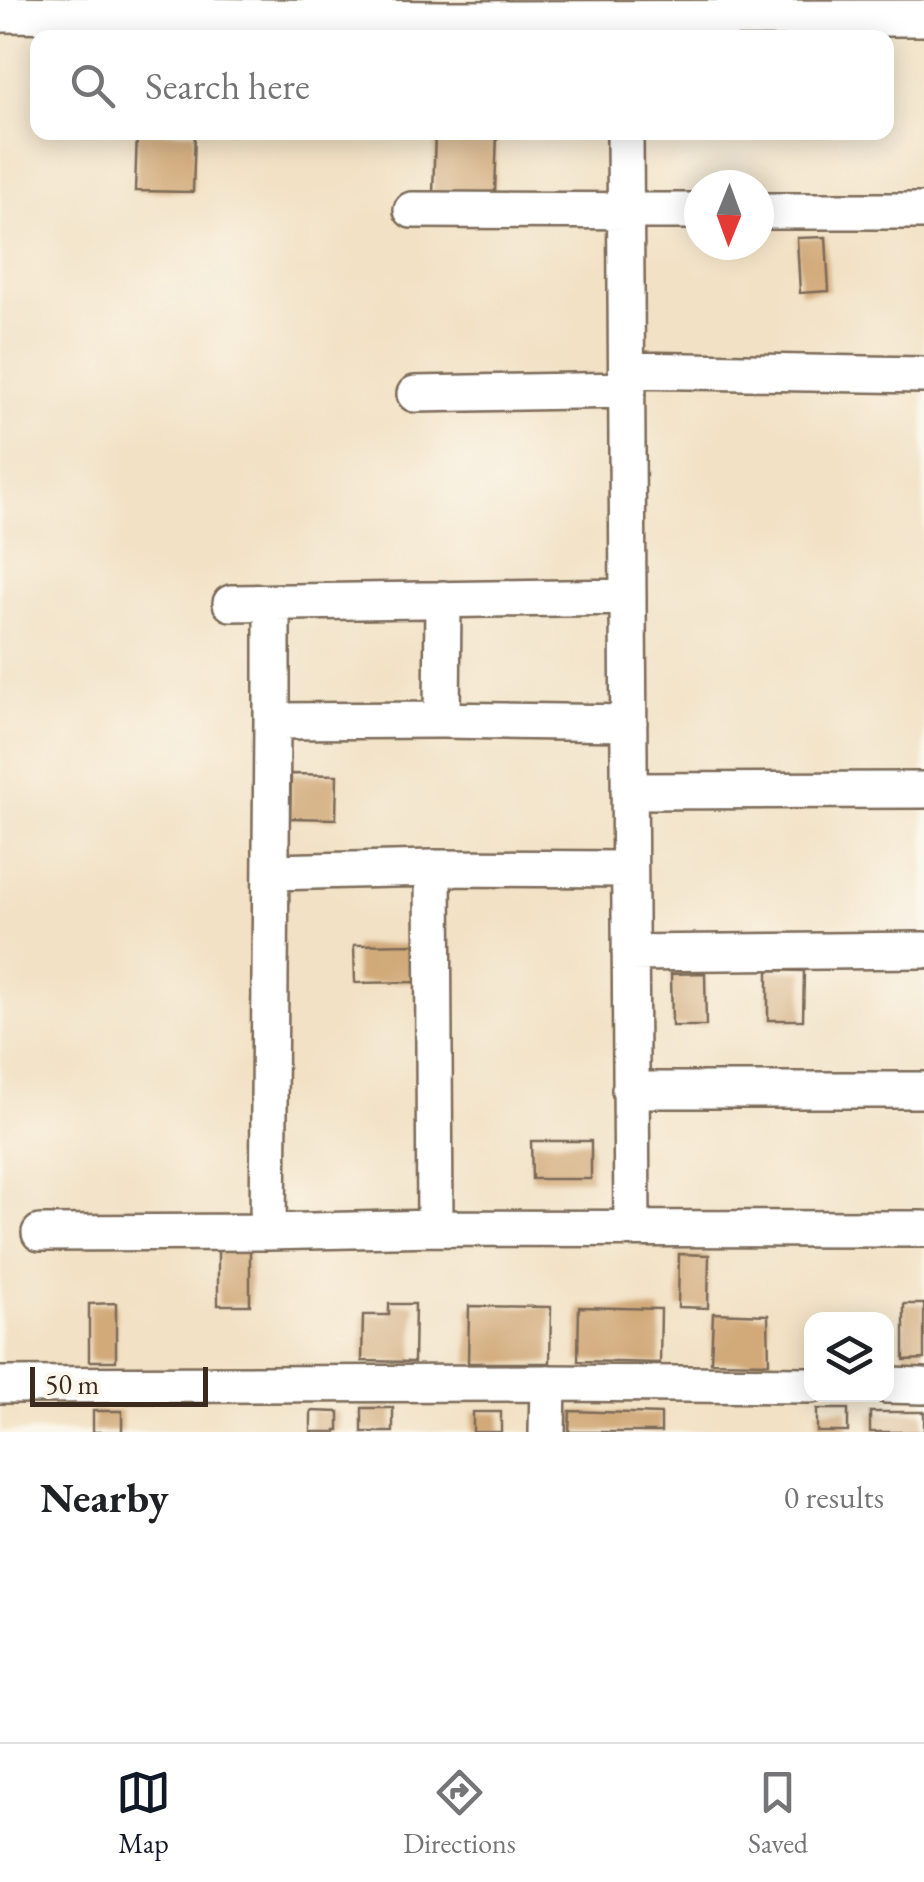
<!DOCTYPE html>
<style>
:root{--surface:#fff;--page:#f6f6f6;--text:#202124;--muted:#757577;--line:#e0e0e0;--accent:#111827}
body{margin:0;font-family:"EB Garamond",serif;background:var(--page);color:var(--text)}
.controls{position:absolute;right:30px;bottom:30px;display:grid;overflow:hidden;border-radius:20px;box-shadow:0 5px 25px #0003}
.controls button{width:90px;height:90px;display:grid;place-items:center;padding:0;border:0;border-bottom:2px solid var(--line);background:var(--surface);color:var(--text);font:50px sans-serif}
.compass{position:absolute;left:684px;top:170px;width:90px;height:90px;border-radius:50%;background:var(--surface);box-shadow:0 5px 25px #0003;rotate:181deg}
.scale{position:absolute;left:30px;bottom:25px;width:178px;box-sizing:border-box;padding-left:10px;border:5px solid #3b2a1e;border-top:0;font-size:28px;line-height:35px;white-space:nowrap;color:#3b2a1e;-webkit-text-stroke:8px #fbf7ec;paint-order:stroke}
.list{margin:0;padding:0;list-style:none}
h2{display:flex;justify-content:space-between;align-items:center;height:130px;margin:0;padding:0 40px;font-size:42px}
h2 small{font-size:32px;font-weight:400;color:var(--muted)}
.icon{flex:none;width:55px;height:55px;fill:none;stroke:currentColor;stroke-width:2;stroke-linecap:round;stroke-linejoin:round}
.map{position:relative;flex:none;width:924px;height:1432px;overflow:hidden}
.search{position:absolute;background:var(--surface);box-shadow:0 5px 25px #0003;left:30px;right:30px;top:30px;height:110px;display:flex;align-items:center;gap:25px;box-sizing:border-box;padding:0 35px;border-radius:20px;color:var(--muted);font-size:38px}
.sheet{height:310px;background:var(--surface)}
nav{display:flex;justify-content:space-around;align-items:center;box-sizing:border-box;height:140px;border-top:2px solid var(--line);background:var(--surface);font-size:28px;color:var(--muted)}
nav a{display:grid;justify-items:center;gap:5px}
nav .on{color:var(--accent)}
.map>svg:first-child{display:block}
.building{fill:#d2aa7a}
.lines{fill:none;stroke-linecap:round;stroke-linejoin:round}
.minor-casing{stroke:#7b6a58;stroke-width:40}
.minor{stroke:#fff;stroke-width:35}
</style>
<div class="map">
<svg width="924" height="1432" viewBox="0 0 924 1432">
<rect width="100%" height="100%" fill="#fbf7ec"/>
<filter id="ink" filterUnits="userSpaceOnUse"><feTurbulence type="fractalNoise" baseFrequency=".01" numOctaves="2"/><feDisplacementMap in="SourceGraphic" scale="20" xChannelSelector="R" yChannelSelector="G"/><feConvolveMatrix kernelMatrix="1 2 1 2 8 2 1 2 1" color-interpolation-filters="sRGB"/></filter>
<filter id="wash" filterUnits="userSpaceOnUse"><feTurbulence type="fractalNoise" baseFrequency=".0048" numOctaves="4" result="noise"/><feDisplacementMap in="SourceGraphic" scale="40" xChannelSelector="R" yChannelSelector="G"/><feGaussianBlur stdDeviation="2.25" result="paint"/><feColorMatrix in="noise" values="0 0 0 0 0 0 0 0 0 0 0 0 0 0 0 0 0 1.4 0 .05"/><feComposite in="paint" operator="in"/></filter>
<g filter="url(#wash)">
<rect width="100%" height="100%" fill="#f2e1c4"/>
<g id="blocks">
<path class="building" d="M 137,132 L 195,132 L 193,192 L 135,191 Z
M 435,132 L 497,132 L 495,193 L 433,193 Z
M 826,237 L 829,291 L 800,293 L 797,238 Z
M 291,774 L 337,775 L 336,819 L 290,818 Z
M 416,944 L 417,982 L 355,983 L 354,945 Z
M 768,970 L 804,971 L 803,1020 L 768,1020 Z
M 705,973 L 706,1026 L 672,1026 L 671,974 Z
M 531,1141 L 591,1141 L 591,1179 L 532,1179 Z
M 218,1247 L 250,1247 L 250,1305 L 218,1305 Z
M 679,1254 L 709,1255 L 708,1308 L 678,1307 Z
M 116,1303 L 116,1361 L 89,1361 L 89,1304 Z
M 389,1304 L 415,1304 L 414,1362 L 362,1361 L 363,1315 L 389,1315 Z
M 904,1304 L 924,1304 L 924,1359 L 904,1360 Z
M 469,1306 L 551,1307 L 550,1363 L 468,1363 Z
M 579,1307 L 661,1309 L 660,1363 L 578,1361 Z
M 713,1313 L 768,1315 L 769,1363 L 711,1362 Z
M 362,1408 L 393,1408 L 393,1432 L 362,1432 Z
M 817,1409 L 848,1409 L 848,1432 L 817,1432 Z
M 93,1411 L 122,1411 L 122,1432 L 93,1432 Z
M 311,1411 L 339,1412 L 339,1430 L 336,1430 L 336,1432 L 311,1432 Z
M 570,1411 L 661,1414 L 661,1432 L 569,1432 Z
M 473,1412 L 501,1412 L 501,1432 L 473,1432 Z
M 870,1412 L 924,1412 L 924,1432 L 870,1432 Z"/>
</g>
</g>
<g filter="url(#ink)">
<use href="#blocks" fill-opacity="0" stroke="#7b6a58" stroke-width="2.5"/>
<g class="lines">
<g class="minor-casing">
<path id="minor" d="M 0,14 L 443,19 L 924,18
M 625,132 L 632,1228
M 412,210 L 699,211
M 759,211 L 924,211
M 627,370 L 924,375
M 415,394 L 628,390
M 231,603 L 628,597
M 442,720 L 443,599
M 272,721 L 272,603
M 629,791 L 924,790
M 272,872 L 433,868
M 630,953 L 924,950
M 630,1090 L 924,1090
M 435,1228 L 433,868 L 629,869
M 268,1232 L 272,721 L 442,720 L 629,723
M 40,1233 L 268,1232 L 435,1228 L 924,1229
M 0,1385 L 548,1383 L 812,1385
M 886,1385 L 924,1386
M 547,1432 L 548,1383"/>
</g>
<use href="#minor" class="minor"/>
</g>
</g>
</svg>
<div class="controls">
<button><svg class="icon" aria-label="layers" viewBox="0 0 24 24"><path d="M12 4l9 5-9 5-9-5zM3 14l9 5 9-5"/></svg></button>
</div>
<svg class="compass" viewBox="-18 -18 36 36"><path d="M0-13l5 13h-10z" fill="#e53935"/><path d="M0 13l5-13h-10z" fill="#757577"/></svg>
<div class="scale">50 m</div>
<div class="search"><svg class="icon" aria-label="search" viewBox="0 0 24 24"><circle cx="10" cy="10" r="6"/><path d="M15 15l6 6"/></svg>Search here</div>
</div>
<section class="sheet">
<h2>Nearby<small>0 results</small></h2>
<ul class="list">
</ul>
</section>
<nav>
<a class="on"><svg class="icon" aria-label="map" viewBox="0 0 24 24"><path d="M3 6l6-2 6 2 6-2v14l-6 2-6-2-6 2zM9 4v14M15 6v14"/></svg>Map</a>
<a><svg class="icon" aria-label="directions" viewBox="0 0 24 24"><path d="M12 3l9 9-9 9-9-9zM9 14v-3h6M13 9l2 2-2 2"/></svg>Directions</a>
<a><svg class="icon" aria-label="saved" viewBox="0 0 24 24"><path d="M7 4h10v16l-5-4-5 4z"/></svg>Saved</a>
</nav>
